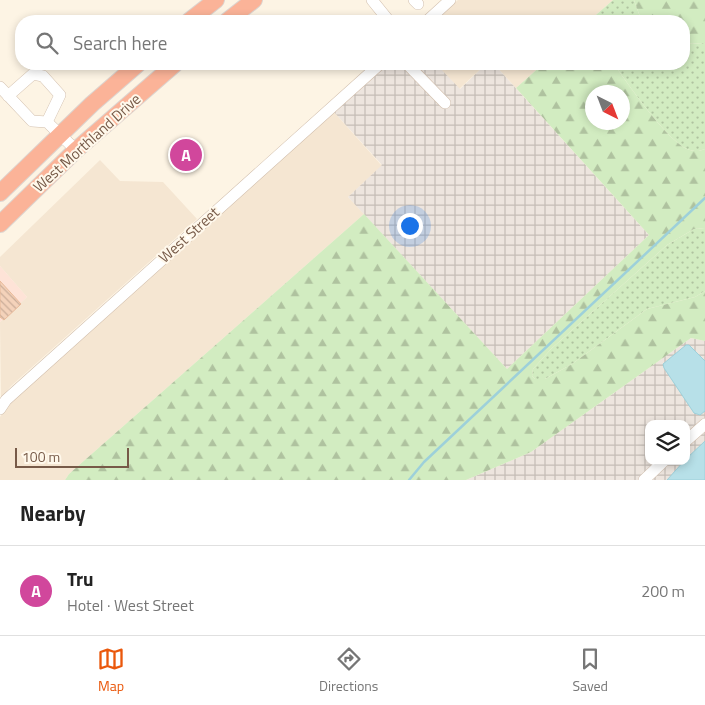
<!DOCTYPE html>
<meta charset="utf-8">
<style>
:root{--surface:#fff;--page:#f2f2f2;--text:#222;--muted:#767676;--line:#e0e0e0;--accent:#ea580c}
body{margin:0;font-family:"Titillium Web",sans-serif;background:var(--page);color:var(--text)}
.controls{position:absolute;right:15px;bottom:15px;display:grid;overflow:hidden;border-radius:10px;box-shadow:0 2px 8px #0003}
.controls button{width:45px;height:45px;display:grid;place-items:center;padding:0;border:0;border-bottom:1px solid var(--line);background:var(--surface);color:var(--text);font:25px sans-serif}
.compass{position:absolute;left:585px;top:85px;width:45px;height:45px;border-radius:50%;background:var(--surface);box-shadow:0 2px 8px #0003;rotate:138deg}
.scale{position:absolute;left:15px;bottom:12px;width:114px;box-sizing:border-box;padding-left:5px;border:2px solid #775a48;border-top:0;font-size:14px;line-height:18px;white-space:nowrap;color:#775a48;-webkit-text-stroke:4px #fff8eb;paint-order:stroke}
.you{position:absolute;left:409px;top:225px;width:18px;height:18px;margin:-12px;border:4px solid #fff;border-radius:50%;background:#1a73e8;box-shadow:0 0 0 8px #1a73e833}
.badge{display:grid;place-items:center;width:32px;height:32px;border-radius:50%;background:var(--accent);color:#fff;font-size:16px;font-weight:700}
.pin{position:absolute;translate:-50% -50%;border:2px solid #fff;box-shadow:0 1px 5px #0006}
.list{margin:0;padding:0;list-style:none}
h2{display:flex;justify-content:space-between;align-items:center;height:65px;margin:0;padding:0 20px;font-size:21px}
h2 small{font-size:16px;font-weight:400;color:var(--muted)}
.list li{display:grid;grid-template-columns:32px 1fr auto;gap:15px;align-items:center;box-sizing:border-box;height:90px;padding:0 20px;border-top:1px solid var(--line)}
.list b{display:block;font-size:19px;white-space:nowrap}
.list p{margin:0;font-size:16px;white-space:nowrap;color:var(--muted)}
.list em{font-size:16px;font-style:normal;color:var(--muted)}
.icon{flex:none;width:28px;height:28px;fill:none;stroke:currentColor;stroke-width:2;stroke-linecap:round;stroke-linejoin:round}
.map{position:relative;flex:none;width:705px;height:480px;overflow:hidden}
.search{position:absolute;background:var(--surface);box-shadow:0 2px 8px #0003;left:15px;right:15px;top:15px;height:55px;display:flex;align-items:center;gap:12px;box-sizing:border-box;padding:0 18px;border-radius:20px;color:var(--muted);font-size:19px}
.sheet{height:155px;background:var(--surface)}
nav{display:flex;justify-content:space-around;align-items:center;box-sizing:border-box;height:70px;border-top:1px solid var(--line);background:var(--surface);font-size:14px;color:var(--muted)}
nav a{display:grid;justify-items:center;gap:2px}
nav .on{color:var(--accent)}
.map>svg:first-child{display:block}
.residential{fill:#f5e6d2}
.commercial{fill:#fee3d7}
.industrial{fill:url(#industrial-grid);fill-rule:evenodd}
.grass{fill:url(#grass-dots)}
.forest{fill:url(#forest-firs);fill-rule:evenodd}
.water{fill:#b7e0e8;stroke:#9dd0da}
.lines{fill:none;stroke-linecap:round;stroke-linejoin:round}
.stream{stroke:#9dd0da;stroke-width:2.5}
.building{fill:url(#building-back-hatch);stroke:#e8b999}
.minor-casing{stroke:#d1beac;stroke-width:12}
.highway-casing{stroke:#dcd4cf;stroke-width:18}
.minor{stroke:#fff;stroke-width:11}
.highway{stroke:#fbb398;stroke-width:16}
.labels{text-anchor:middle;stroke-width:4;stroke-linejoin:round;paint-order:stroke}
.street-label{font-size:15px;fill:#775a48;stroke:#fff8eb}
</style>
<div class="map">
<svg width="705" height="480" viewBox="0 0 705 480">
<defs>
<pattern id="industrial-grid" width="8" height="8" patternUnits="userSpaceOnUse" patternTransform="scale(1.25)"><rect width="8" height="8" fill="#ede5de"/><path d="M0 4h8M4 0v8" fill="none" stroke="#c5bdb6"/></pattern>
<pattern id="grass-dots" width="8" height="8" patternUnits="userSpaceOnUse" patternTransform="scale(1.25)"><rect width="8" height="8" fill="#d2ecc1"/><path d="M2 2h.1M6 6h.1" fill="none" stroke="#afc29f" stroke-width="1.8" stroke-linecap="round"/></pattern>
<pattern id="forest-firs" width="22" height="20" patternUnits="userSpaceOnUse" patternTransform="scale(1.25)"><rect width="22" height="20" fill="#d2ecc1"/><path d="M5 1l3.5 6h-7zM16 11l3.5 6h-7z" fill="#afc29f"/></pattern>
<pattern id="building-back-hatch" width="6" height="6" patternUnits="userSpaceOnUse" patternTransform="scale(1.25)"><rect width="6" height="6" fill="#f4d2ba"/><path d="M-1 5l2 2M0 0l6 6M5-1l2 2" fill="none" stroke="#caad99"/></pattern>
</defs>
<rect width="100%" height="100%" fill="#fdf4e4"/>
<path class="residential" d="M 458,0 L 613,0 L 589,21 L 435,21 Z
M 436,64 L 486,64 L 459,89 Z
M 494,64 L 543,64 L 516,88 Z
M 334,112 L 382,166 L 348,197 L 364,214 L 69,474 L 65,480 L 0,480 L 0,417 L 10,402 Z
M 100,160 L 120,181 L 163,182 L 197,219 L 11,386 L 1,398 L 0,322 L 27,297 L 0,266 L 0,257 Z"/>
<path class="commercial" d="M 0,266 L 27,297 L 0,322 Z"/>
<path class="industrial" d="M 388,64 L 436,64 L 460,89 L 486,64 L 494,64 L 649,235 L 507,369 L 348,197 L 382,165 L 334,112 Z
M 691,338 L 705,341 L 705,480 L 466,480 L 531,452 ZM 649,424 L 686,424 L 686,461 L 649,461 Z"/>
<path class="grass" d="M 613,0 L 634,0 L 639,14 L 646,21 L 589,21 Z
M 705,43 L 705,149 C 700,151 696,152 690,150 C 670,145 627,83 614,64 L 684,64 L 684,44 Z
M 705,228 L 705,291 L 695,297 L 647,309 L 572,364 L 545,379 L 535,379 L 532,376 L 533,369 L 551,349 L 667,245 L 694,229 Z"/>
<path class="forest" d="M 634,0 L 705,0 L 705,43 L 684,44 L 684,21 L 646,21 L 639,14 Z
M 543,64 L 614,64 C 627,83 670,145 690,150 C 696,152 700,151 705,149 L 705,228 L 694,229 L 667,245 L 551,349 L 533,369 L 532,376 L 535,379 L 545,379 L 572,364 L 647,309 L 695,297 L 705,291 L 705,341 L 691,338 L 531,452 L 466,480 L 65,480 L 69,474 L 364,214 L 507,369 L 649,235 L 516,88 ZM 592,92 L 622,92 L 622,122 L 592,122 Z"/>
<path class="water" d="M 689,345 L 705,361 L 705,411 L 700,415 L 694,413 L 664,368 L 663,364 L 686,345 Z
M 705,441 L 705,480 L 667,480 L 684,461 L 686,461 L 686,459 Z"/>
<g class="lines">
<path class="stream" d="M 409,480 L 424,462 L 705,198"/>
</g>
<path class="building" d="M 0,281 L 21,304 L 4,320 L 0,317 Z"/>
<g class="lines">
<g class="minor-casing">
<path id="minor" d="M 372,0 L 389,21
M 414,0 L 418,4
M 427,21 L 450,0
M 407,64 L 445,103
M 0,87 L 32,121 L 47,122 L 76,150
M 8,96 L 33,74 L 43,76 L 60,95 L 47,122
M 0,409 L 6,400 L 380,64
M 686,441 L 705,424
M 644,480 L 664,461"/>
</g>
<g class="highway-casing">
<path id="highway" d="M 189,21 L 216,0
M 227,21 L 254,0
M 0,193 L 92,104 L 138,64
M 0,224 L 76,150 L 175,64"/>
</g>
<use href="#minor" class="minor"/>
<use href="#highway" class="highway"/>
</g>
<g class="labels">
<g class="street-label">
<text transform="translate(87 143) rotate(-42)" y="5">West Morthland Drive</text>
<text transform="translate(189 235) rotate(-42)" y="5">West Street</text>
</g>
</g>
</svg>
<div class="controls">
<button><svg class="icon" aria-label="layers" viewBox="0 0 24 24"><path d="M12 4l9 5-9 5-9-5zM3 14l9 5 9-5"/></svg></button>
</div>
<svg class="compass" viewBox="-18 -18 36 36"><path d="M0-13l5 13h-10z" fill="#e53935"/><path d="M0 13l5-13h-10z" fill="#767676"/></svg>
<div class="scale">100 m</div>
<div class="you"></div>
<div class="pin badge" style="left:186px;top:155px;background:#d1479c">A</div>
<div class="search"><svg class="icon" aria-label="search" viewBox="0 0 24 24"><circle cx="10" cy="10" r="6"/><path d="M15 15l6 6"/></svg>Search here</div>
</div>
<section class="sheet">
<h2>Nearby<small></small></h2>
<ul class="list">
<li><span class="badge" style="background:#d1479c">A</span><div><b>Tru</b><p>Hotel · West Street</p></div><em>200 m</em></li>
</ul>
</section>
<nav>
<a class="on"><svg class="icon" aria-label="map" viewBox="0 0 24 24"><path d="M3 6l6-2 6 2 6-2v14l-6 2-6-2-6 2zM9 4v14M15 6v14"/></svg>Map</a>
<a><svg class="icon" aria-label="directions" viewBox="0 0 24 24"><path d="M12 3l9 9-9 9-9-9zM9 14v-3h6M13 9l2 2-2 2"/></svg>Directions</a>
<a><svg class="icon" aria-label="saved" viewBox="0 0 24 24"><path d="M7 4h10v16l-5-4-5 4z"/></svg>Saved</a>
</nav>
